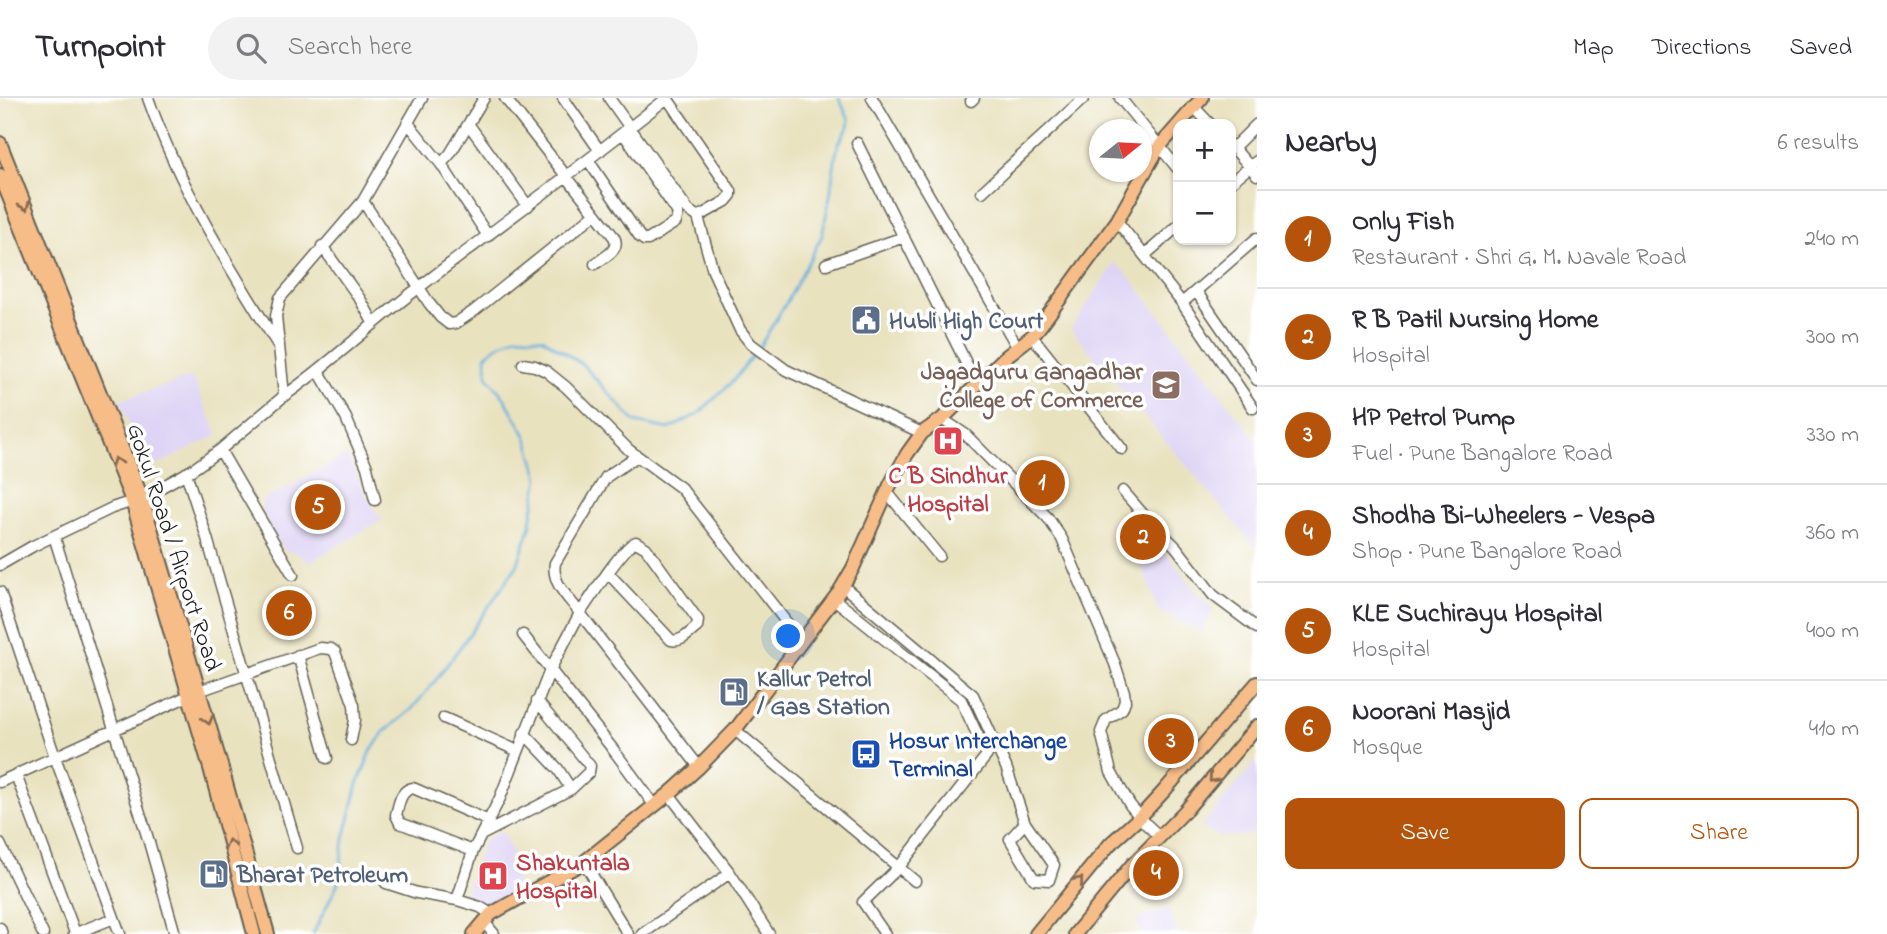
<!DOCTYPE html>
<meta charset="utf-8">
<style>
:root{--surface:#fff;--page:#f2f2f3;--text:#2b2b33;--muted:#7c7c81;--line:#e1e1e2;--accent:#b45309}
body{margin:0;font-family:"Indie Flower",sans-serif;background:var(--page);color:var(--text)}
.controls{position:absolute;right:21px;top:21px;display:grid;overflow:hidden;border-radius:14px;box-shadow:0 2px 5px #0004}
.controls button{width:63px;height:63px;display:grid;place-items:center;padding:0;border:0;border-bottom:2px solid var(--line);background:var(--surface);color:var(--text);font:35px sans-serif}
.compass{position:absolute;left:1089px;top:21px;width:63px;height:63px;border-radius:50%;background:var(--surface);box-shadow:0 2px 5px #0004;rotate:72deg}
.you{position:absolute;left:789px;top:539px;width:24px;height:24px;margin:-18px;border:5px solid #fff;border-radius:50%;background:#1a73e8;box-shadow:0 0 0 10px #1a73e833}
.badge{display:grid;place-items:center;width:46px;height:46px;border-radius:50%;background:var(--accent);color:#fff;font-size:23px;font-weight:700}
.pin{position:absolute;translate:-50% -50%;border:4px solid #fff;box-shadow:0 2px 7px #0006}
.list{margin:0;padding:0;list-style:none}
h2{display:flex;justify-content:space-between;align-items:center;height:91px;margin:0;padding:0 28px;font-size:30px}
h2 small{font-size:23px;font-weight:400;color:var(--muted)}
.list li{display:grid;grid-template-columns:46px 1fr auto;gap:21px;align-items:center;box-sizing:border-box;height:98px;padding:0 28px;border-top:2px solid var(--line)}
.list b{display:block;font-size:26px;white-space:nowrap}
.list p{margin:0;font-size:23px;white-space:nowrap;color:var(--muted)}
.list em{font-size:23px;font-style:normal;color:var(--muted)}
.actions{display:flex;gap:14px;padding:21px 28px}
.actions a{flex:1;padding:16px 0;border:2px solid var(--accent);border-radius:14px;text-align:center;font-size:24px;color:var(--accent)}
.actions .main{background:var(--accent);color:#fff}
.icon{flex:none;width:38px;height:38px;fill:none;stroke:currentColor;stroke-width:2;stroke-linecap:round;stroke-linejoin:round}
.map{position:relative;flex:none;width:1257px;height:836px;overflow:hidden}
header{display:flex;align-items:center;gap:42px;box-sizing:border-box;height:98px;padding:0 35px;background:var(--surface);border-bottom:2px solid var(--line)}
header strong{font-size:33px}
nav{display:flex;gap:38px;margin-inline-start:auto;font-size:24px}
.search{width:490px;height:63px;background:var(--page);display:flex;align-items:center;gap:18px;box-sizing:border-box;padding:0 24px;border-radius:38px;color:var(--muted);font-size:26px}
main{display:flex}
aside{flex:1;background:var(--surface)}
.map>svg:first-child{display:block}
.built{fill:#dfd4f5}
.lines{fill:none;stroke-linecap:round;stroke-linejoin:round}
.stream{stroke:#65afdd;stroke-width:2.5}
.minor-casing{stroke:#646155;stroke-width:13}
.major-casing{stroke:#646155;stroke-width:16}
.minor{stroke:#fff;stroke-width:10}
.major{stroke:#f7bd88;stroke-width:12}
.oneway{stroke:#8a6c52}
.labels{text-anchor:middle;stroke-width:7;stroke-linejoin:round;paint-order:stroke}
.service-label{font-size:24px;font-weight:bold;fill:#4e5e75;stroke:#fff;text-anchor:start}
.education-label{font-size:24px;font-weight:bold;fill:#785e54;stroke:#fff;text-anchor:end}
.health-label{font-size:24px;font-weight:bold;fill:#be3a42;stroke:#fff}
.street-label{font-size:24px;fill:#1c1c1c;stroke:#fff}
.transit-label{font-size:24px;font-weight:bold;fill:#164399;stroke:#fff;text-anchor:start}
</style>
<header>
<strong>Turnpoint</strong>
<div class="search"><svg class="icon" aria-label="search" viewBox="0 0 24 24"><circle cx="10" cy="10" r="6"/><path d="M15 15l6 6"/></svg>Search here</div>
<nav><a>Map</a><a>Directions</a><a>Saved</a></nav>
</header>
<main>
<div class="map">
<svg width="1257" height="836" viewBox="0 0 1257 836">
<rect width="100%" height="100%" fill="#fff"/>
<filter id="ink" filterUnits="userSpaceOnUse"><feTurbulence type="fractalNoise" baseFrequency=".0143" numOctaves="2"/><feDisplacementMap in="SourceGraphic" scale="14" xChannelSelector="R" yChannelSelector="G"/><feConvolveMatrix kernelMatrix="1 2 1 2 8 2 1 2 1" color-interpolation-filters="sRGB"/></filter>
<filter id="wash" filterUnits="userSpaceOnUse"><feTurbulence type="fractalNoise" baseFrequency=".00686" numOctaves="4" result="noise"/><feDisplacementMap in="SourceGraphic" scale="28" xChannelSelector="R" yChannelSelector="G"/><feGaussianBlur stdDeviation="1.57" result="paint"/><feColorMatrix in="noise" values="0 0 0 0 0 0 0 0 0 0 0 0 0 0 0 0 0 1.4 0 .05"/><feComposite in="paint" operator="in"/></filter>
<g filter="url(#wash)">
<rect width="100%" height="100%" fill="#e9e2bf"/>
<path class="built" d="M 1115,164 L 1133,183 L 1257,343 L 1257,451 L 1071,231 Z
M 192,279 L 218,337 L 147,372 L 120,302 Z
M 347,357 L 376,415 L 383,421 L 309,465 L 297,455 L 284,452 L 262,419 L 262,403 Z
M 1143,426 L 1160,446 L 1141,459 L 1128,432 Z
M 1164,452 L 1199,497 L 1207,503 L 1213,513 L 1201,534 L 1158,512 L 1142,468 Z
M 1257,662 L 1257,736 L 1222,739 L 1201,729 Z
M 501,733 L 514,757 L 507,761 L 522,796 L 491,810 L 464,799 L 484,742 Z
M 1169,810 L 1178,836 L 1141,836 L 1136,822 Z"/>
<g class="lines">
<path class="stream" d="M 760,248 L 789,200 L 822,138 L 830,98 L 836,56 L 839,45 L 848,30 L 849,22 L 839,0
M 313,836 L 338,785 L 344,741 L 358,686 L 371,653 L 384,634 L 411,612 L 432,587 L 461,548 L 517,468 L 530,430 L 539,379 L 527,339 L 505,301 L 487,278 L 486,258 L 496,249 L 517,238 L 543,240 L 583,267 L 635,324 L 669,331 L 698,316 L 733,283 L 756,253"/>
</g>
</g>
<g filter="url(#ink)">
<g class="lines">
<g class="minor-casing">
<path id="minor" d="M 148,0 C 179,88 228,168 278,247
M 505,0 L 614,139 C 621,152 604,159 595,166
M 563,0 L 600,53
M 609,0 L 688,112 L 698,119 L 726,103 L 731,97 L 731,93 L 667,0
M 872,0 L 1018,250
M 1120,0 L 1178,71
M 971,3 L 974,0
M 1193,8 L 1210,26
M 408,25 L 441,66 L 488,138
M 469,27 L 528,108
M 857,45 L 977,287
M 1231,47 L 1257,77
M 1233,50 L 1257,26
M 588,62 L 640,139 L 644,142 L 648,142 L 676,124 L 678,115 L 623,35
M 441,66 L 450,56 L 484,0
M 1231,84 L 1257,63
M 982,94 L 1084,0
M 363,103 L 429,205 L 440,219 L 449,226 L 456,225 L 474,213 L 595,116
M 698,119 L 713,173 L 740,232 L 751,246 L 786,272 L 922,335
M 1117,123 L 1182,205 L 1253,310
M 322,148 L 360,201 L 374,226
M 1145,157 L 1178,128
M 826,166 L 904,139
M 1196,193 L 1257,282
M 1182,205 L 1257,140
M 1032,238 L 1122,351
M 523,266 L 535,268 L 546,273 L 566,289 L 629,352 L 681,390 L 802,544
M 318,272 L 346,320 L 367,369 L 375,402
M 284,298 C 331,265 372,225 417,191 C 500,127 585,66 667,0
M 942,321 L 966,337 L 1048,420 L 1062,441 L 1115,566 L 1124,594 L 1125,603 L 1122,611 L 1106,622 L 1101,634 L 1111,674 L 1130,707 L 1146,726 L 1160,739
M 220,352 L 293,477
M 186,375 L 207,440 L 297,750
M 1123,393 L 1142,415 L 1176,449 L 1213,497 L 1257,530
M 887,394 L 939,458
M 54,438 L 149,744 L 175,836
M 0,467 L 33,448 L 112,410 L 142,400 L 192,372 L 220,352 L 284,298 L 276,218 L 280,200 L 363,103 L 422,0
M 608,475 L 671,542 C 681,545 689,535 697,529 L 698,522 L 646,450 L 636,444 C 622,449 591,500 580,515 L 699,669
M 843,488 L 973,597 L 1006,669 L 1025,725 L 1054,767 L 1049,782 L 1034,781 L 1010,741 L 1025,725
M 0,494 L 55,659 L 120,836
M 834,501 L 961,602 L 987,657 L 899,769 L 863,804 L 885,836
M 523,537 L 612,650 L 655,708
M 298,557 L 327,660
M 444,620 L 518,653
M 735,632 L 915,783
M 524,635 L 558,671 L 571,691 L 589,674 L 590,668 L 537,603
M 16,677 L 75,835
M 0,684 L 199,593 L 320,550 L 331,551 L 335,554 L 354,607 L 355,622 L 351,642
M 669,696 L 730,775 L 769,836
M 481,737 L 571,691
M 0,746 L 43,836
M 473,753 L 400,725 L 396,717 C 399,706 400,692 413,690 L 489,723
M 584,764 L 628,836
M 386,785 L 417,795 L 457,802
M 491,816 L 480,809 L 457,802 L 473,753 L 500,700 L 550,572 L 580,515 C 569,500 551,485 555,465 L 606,379 L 637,358
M 484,824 L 494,836
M 0,830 L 2,836
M 74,836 L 114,820
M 642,836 L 730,775"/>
</g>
<g class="major-casing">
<path id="major" d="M 0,45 L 142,400 L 221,667 L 268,836
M 0,77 L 132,403 L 210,670 L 254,836
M 474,836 L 491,816 L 584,764 L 669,696 L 699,669 L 735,632 L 839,494 L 853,470 L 891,385 L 907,356 L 922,335 L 942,321 L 1003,261 L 1032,238 L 1041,227 L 1117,123 L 1159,49 L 1202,0
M 1036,836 L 1110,746 L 1140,719 L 1164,693 L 1257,585
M 1075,836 L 1131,768 L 1186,712 L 1257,628"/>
</g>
<use href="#minor" class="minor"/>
<use href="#major" class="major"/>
</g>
<defs><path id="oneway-chevron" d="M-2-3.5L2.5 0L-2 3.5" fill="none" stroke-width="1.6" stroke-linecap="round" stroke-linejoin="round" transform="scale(1.75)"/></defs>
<g class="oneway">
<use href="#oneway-chevron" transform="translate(25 108) rotate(68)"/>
<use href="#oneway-chevron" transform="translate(116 364) rotate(-112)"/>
<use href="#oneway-chevron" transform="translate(208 622) rotate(74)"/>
<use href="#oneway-chevron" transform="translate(1213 680) rotate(131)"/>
<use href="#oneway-chevron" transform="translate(230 746) rotate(-105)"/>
<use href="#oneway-chevron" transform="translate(1079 783) rotate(-50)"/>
</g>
</g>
<defs>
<g id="civic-square" transform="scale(1.575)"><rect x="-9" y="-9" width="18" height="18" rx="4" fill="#5c6f8a" stroke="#fff"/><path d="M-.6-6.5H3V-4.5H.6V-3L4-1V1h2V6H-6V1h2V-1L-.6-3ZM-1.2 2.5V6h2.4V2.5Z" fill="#fff"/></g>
<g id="university-square" transform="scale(1.575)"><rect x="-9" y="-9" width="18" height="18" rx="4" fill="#8d6e63" stroke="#fff"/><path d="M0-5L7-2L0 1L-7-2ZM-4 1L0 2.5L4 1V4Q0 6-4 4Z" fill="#fff"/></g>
<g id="hospital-square" transform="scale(1.575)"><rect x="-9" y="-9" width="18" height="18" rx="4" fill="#e0444e" stroke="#fff"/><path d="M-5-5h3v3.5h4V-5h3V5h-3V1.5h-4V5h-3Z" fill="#fff"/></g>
<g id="fuel-square" transform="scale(1.575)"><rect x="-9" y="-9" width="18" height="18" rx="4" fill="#5c6f8a" stroke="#fff"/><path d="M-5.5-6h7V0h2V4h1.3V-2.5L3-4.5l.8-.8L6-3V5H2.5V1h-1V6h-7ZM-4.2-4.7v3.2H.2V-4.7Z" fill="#fff"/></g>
<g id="bus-square" transform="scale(1.575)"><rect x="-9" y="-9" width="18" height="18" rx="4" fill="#1a4fb4" stroke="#fff"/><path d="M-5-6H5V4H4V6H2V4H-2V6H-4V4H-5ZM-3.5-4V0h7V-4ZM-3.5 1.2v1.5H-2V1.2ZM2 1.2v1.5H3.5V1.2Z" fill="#fff"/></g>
</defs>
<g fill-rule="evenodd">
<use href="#civic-square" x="866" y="222"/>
<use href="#university-square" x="1166" y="287"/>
<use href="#hospital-square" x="948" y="343"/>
<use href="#fuel-square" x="734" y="594"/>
<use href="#bus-square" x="866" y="656"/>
<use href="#fuel-square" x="214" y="776"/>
<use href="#hospital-square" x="493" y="778"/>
</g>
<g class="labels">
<g class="service-label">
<text x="889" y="230">Hubli High Court</text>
<text x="757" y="588">Kallur Petrol<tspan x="757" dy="28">/ Gas Station</tspan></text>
<text x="237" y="784">Bharat Petroleum</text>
</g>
<g class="education-label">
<text x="1143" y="281">Jagadguru Gangadhar<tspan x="1143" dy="28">College of Commerce</tspan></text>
</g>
<g class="health-label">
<text x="948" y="385">C B Sindhur<tspan x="948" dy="28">Hospital</tspan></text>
<text x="516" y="772" text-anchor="start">Shakuntala<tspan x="516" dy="28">Hospital</tspan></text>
</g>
<g class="street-label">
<text transform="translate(175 449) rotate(72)" y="8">Gokul Road / Airport Road</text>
</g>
<g class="transit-label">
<text x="889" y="650">Hosur Interchange<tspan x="889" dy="28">Terminal</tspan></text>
</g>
</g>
</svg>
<div class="controls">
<button>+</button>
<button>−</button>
</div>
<svg class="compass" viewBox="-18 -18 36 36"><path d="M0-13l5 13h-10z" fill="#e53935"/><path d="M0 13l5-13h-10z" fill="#7c7c81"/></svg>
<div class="you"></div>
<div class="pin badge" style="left:1042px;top:385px">1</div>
<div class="pin badge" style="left:1143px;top:439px">2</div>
<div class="pin badge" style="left:1171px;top:643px">3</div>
<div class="pin badge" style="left:1156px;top:775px">4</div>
<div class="pin badge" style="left:318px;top:409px">5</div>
<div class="pin badge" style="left:289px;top:515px">6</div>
</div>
<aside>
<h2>Nearby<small>6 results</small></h2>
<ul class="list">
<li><span class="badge">1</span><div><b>Only Fish</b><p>Restaurant · Shri G. M. Navale Road</p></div><em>240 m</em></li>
<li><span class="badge">2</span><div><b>R B Patil Nursing Home</b><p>Hospital</p></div><em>300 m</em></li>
<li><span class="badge">3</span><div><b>HP Petrol Pump</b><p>Fuel · Pune Bangalore Road</p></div><em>330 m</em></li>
<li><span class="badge">4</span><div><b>Shodha Bi-Wheelers - Vespa</b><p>Shop · Pune Bangalore Road</p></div><em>360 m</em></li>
<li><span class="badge">5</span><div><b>KLE Suchirayu Hospital</b><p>Hospital</p></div><em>400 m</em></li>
<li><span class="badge">6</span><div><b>Noorani Masjid</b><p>Mosque</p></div><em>410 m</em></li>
</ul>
<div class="actions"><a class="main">Save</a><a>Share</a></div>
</aside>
</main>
